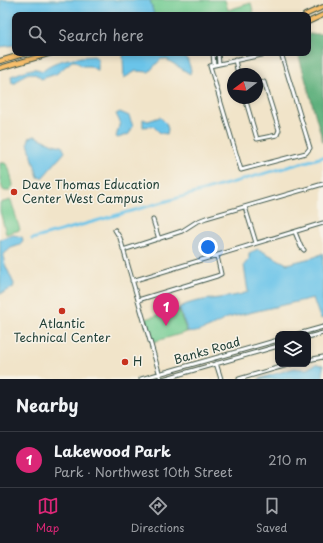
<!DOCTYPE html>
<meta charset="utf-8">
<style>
:root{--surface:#171b24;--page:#20242c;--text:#f1f3f6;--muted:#9ea1a6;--line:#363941;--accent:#db2777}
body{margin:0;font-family:"Playpen Sans",sans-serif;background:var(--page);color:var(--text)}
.controls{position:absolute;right:12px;bottom:12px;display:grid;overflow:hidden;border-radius:8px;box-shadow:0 2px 6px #0003}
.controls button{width:36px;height:36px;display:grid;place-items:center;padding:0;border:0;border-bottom:1px solid var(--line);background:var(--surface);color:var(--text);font:20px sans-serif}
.compass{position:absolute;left:227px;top:68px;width:36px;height:36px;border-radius:50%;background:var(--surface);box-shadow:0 2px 6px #0003;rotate:254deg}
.you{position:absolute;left:208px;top:247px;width:14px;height:14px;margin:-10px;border:3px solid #fff;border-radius:50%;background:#1a73e8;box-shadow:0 0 0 6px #1a73e833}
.badge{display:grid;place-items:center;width:26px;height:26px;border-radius:50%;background:var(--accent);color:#fff;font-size:13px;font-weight:700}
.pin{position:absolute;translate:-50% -33px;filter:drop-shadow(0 1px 2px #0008)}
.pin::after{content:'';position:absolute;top:21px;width:14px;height:12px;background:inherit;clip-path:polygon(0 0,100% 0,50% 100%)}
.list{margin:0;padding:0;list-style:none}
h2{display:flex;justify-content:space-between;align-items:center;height:52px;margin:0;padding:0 16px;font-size:17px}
h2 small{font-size:13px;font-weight:400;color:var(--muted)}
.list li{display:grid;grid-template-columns:26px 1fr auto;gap:12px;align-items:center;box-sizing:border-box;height:56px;padding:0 16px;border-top:1px solid var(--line)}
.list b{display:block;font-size:15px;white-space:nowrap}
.list p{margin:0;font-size:13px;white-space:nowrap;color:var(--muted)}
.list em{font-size:13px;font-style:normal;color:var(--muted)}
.icon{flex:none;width:22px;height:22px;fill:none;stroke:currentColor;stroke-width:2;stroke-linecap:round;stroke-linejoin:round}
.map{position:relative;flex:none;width:323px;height:379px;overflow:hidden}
.search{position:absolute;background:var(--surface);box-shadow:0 2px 6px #0003;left:12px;right:12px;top:12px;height:44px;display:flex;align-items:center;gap:10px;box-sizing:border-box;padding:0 14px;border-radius:8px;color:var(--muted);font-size:15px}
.sheet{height:108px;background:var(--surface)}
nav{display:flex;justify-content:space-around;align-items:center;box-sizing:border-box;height:56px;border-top:1px solid var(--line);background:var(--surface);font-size:11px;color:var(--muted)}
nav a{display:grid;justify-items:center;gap:2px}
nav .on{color:var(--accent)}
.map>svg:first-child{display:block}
.green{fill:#73cc93;stroke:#498464}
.forest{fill:#5eb07d;stroke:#3e7658}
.water{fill:#6bc4e9;stroke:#45808e}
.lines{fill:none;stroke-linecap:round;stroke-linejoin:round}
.canal{stroke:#6bc4e9;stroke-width:3}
.minor-casing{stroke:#3e564a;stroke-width:5}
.major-casing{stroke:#3e564a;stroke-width:6}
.minor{stroke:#fff;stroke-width:3}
.major{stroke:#f8bf6c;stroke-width:4}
.poi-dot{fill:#c8321e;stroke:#f7f3e8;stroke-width:1.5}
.labels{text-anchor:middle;stroke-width:3;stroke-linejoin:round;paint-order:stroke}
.poi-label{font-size:12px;fill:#1f3d34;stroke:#f7f3e8;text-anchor:start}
.street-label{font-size:12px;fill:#1f3d34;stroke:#f7f3e8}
</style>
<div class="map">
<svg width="323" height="379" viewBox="0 0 323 379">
<rect width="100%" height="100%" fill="#f7f3e8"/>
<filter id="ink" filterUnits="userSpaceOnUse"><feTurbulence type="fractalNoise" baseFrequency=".025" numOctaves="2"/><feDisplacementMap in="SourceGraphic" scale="8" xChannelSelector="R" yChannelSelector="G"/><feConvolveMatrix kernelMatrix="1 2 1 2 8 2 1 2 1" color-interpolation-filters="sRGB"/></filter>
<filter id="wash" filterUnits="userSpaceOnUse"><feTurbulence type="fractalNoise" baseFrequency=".012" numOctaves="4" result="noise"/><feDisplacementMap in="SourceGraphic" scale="16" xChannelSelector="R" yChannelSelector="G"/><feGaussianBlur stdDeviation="0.9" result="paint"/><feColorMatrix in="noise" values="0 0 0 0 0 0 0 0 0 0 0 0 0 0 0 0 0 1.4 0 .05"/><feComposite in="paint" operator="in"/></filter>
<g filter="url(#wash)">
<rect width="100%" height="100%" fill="#f1e4c9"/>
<path class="green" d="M 150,0 L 225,0 L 228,10 L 251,3 L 254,15 L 154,15 Z
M 0,163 L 5,163 L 9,168 L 13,185 L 10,191 L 5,191 L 3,190 L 0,181 Z
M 11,200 L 20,230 L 6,234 L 0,211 L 0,203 Z
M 178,309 L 187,332 L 153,342 L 146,319 Z"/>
<path class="forest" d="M 308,34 L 323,34 L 323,142 L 298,53 L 308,53 Z"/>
<path class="water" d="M 0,0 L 150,0 L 154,15 L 15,15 L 15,45 L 0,47 Z
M 125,53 L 155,53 L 183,57 L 187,58 L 191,70 L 190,74 L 166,59 L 161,59 L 149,72 L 136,71 L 124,78 L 123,56 Z
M 94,56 L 98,59 L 98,71 L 90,66 L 82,66 L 76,61 L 72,61 L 56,74 L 41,79 C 32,69 24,73 16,83 L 12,83 L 11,76 C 22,73 33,65 42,71 C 54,59 77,57 94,56 Z
M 120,112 L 129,116 L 133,126 L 129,134 L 118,138 L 116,137 L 120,122 L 116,114 Z
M 160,117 L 166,123 L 168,129 L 167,134 L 160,133 L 153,126 L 143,127 L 143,119 L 148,121 Z
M 35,136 L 53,144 L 62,146 L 65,152 L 42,178 L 38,177 L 28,143 L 29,138 Z
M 14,235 L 22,237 L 23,240 L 20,245 L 11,248 L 3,255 L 5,264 L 14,284 L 13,288 L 0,294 L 0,239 Z
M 258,249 L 287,264 L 315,257 L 323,253 L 323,319 L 320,318 L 313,298 L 227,318 C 218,323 197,335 188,332 L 179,308 C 195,297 228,300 248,292 L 244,265 L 249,259 L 249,253 Z
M 316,364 L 323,365 L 323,379 L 258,379 L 294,368 L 306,369 Z"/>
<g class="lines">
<path class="canal" d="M 32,239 L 323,157"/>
</g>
</g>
<g filter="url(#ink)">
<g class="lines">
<g class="minor-casing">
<path id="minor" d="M 213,53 L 214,65
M 218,53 L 219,64
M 271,53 L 210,66 L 241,170 L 306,153 L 310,148 L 281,53
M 235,60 L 238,74
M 245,98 L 257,139 L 277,135 L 279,130 L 264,82 L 257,84
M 245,207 L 256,243
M 153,220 L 159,239
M 115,230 L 120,238 L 161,379
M 295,232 L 301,247 L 304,250
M 123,250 L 182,231 L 196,222 L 206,218 L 323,184
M 132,281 L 323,223
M 138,300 L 217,276 L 221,274 L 217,256
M 298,334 L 323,327
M 308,337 L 323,333
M 308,360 L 323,357
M 216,363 L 221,379
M 141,379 L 278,340
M 163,379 L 278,346
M 239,379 L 291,364"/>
</g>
<g class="major-casing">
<path id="major" d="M 305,15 L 323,7
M 308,22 L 323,15
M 0,61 L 27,53
M 0,68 L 52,53"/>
</g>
<use href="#minor" class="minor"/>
<use href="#major" class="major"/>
</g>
</g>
<g class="poi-dot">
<circle cx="14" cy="192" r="4"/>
<circle cx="62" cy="311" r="4"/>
<circle cx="125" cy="362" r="4"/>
</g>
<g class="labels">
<g class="poi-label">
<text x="22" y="189">Dave Thomas Education<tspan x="22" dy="14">Center West Campus</tspan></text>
<text x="62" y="328" text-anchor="middle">Atlantic<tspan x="62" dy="14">Technical Center</tspan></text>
<text x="133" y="366">H</text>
</g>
<g class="street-label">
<text transform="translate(207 351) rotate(-16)" y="4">Banks Road</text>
</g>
</g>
</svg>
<div class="controls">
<button><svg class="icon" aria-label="layers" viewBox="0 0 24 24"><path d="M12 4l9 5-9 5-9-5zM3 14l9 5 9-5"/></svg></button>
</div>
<svg class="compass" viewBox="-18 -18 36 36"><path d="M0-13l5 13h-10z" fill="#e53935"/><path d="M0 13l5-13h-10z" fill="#9ea1a6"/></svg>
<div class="you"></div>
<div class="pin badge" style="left:166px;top:326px">1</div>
<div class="search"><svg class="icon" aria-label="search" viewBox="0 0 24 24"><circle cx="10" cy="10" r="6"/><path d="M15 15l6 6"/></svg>Search here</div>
</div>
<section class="sheet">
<h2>Nearby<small></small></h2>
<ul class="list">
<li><span class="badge">1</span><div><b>Lakewood Park</b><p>Park · Northwest 10th Street</p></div><em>210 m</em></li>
</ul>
</section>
<nav>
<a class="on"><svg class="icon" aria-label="map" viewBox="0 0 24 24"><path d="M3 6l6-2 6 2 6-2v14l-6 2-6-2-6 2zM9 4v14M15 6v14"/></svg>Map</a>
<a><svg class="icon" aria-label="directions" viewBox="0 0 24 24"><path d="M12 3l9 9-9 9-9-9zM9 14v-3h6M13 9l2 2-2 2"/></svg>Directions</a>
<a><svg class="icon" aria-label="saved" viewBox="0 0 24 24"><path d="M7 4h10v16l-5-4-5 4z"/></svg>Saved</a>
</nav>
